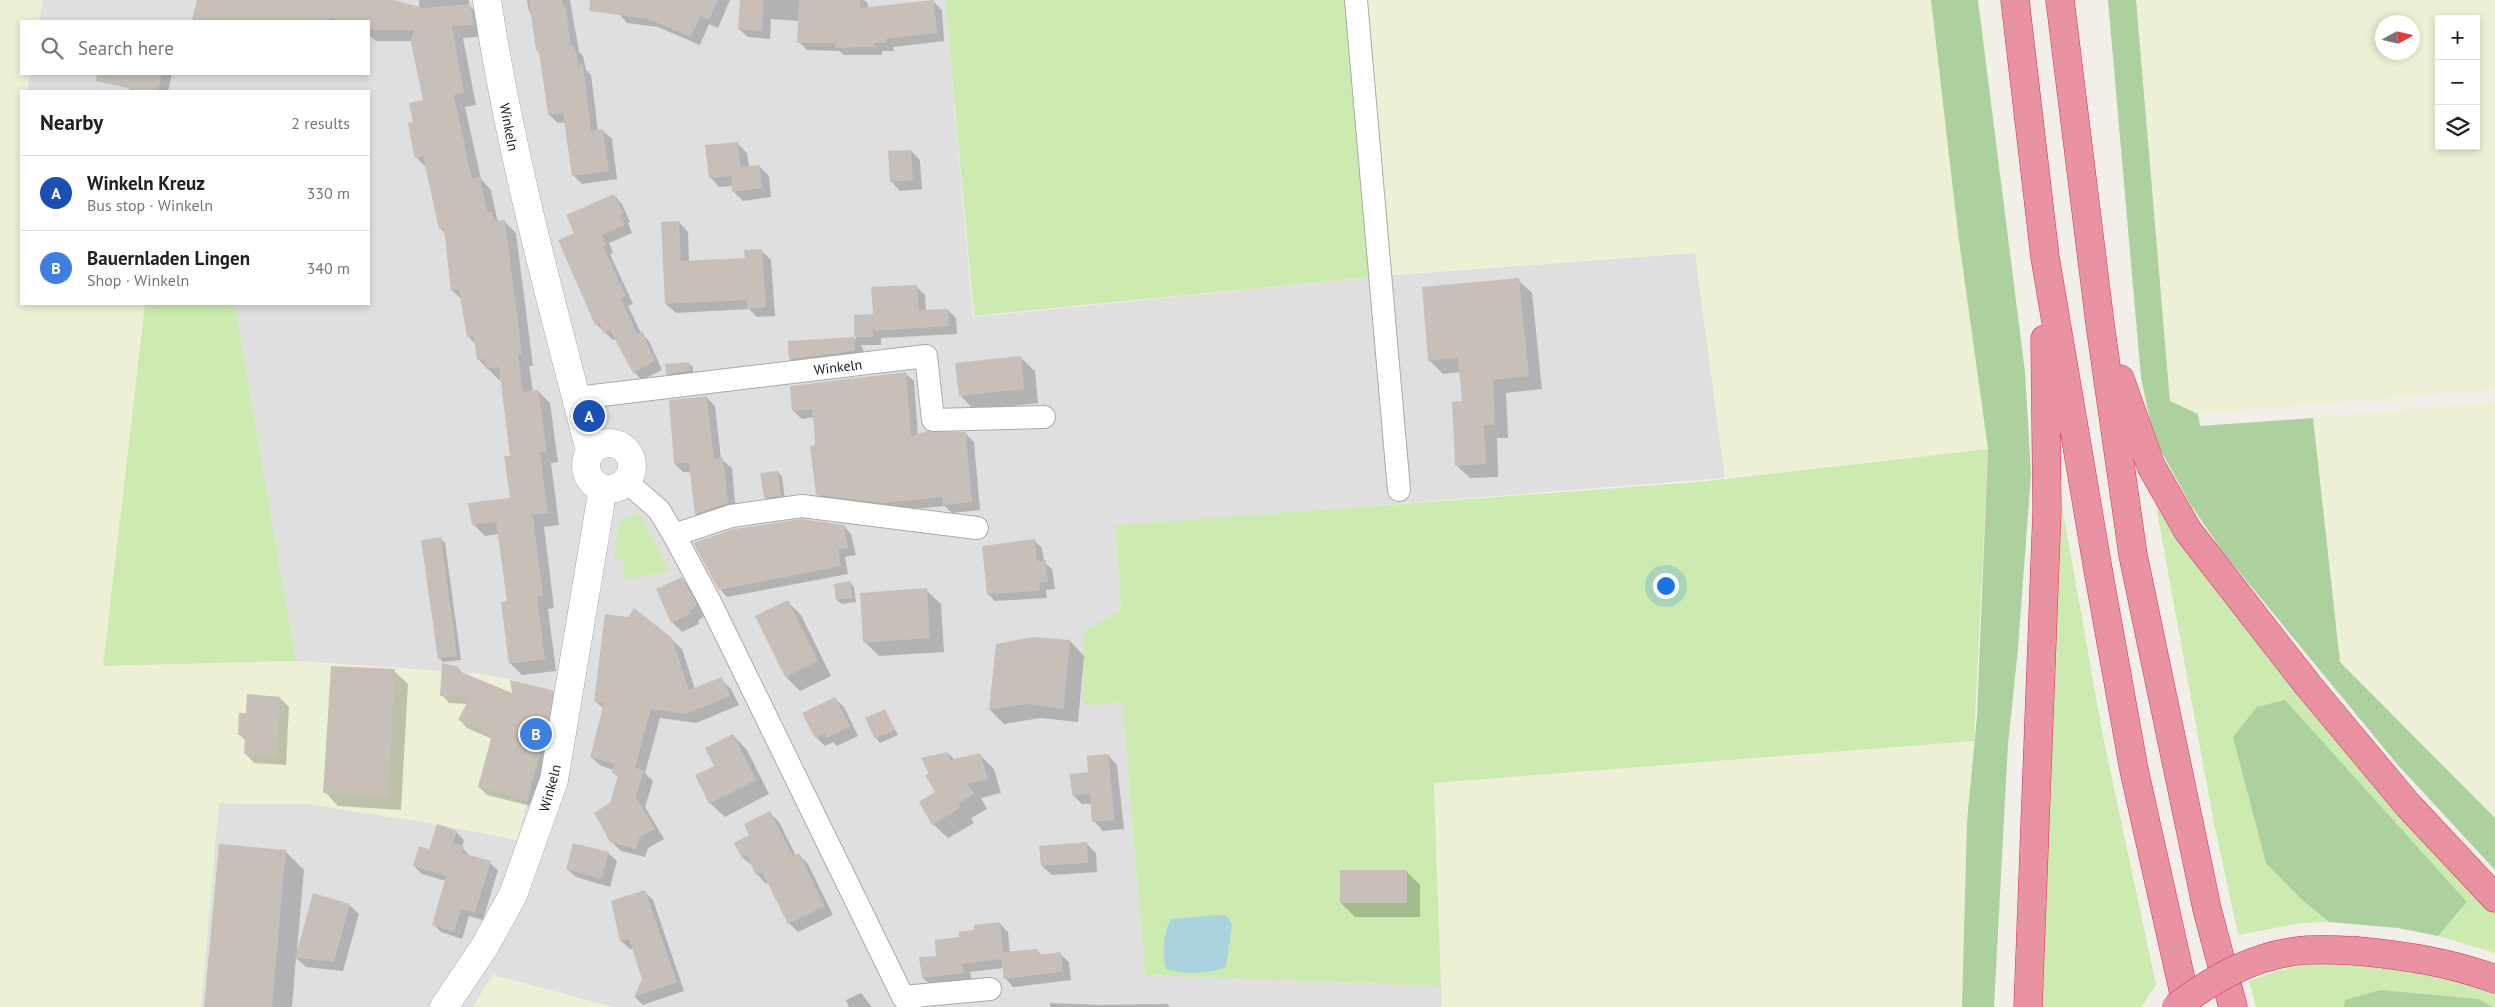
<!DOCTYPE html>
<meta charset="utf-8">
<style>
:root{--surface:#fff;--page:#f6f6f6;--text:#202124;--muted:#757577;--line:#e0e0e0;--accent:#d40000}
body{margin:0;font-family:"PT Sans",sans-serif;background:var(--page);color:var(--text)}
.controls{position:absolute;right:15px;top:15px;display:grid;overflow:hidden;border-radius:0px;box-shadow:0 2px 8px #0003}
.controls button{width:45px;height:45px;display:grid;place-items:center;padding:0;border:0;border-bottom:1px solid var(--line);background:var(--surface);color:var(--text);font:25px sans-serif}
.compass{position:absolute;left:2375px;top:15px;width:45px;height:45px;border-radius:50%;background:var(--surface);box-shadow:0 2px 8px #0003;rotate:82deg}
.you{position:absolute;left:1665px;top:585px;width:18px;height:18px;margin:-12px;border:4px solid #fff;border-radius:50%;background:#1a73e8;box-shadow:0 0 0 8px #1a73e833}
.badge{display:grid;place-items:center;width:32px;height:32px;border-radius:50%;background:var(--accent);color:#fff;font-size:16px;font-weight:700}
.pin{position:absolute;translate:-50% -50%;border:2px solid #fff;box-shadow:0 1px 5px #0006}
.list{margin:0;padding:0;list-style:none}
h2{display:flex;justify-content:space-between;align-items:center;height:65px;margin:0;padding:0 20px;font-size:21px}
h2 small{font-size:16px;font-weight:400;color:var(--muted)}
.list li{display:grid;grid-template-columns:32px 1fr auto;gap:15px;align-items:center;box-sizing:border-box;height:75px;padding:0 20px;border-top:1px solid var(--line)}
.list b{display:block;font-size:19px;white-space:nowrap}
.list p{margin:0;font-size:16px;white-space:nowrap;color:var(--muted)}
.list em{font-size:16px;font-style:normal;color:var(--muted)}
.icon{flex:none;width:28px;height:28px;fill:none;stroke:currentColor;stroke-width:2;stroke-linecap:round;stroke-linejoin:round}
.map{position:relative;flex:none;width:2495px;height:1007px;overflow:hidden}
.search{position:absolute;background:var(--surface);box-shadow:0 2px 8px #0003;left:20px;top:20px;width:350px;height:55px;display:flex;align-items:center;gap:12px;box-sizing:border-box;padding:0 18px;border-radius:0px;color:var(--muted);font-size:19px}
.panel{position:absolute;background:var(--surface);box-shadow:0 2px 8px #0003;left:20px;top:90px;width:350px;height:215px;border-radius:0px}
.map>svg:first-child{display:block}
.residential{fill:#e0dfdf}
.farmland{fill:#eef0d5;fill-rule:evenodd}
.grass{fill:#cdebb0}
.forest{fill:#add19e}
.water{fill:#aad3df}
.shadow{fill:#0003}
.building{fill:#c7bfb8}
.lines{fill:none;stroke-linecap:round;stroke-linejoin:round}
.minor-casing{stroke:#a9a9a9;stroke-width:24}
.tertiary-casing{stroke:#a9a9a9;stroke-width:29}
.motorway-casing{stroke:#dc2a67;stroke-width:29}
.minor{stroke:#fff;stroke-width:22}
.tertiary{stroke:#fff;stroke-width:28}
.motorway{stroke:#e892a2;stroke-width:28}
.motorway-bridge-casing{stroke:#dc2a67;stroke-width:29;stroke-linecap:butt}
.motorway-bridge{stroke:#e892a2;stroke-width:28}
.labels{text-anchor:middle;stroke-width:4.5;stroke-linejoin:round;paint-order:stroke}
.street-label{font-size:14px;fill:#222;stroke:#fff}
</style>
<div class="map">
<svg width="2495" height="1007" viewBox="0 0 2495 1007">
<rect width="100%" height="100%" fill="#f2efe9"/>
<path class="residential" d="M 43,0 L 945,0 L 973,317 L 1380,276 L 1695,253 L 1725,478 L 1115,526 L 1121,611 L 1084,632 L 1083,706 L 1122,703 L 1145,975 L 1441,986 L 1442,1007 L 612,1007 L 493,975 L 473,1007 L 201,1007 L 218,803 L 309,804 L 436,824 L 517,840 L 557,690 L 482,674 L 296,661 L 235,304 L 369,304 L 369,91 L 27,91 L 30,74 L 369,74 L 369,21 L 39,21 Z"/>
<path class="farmland" d="M 0,0 L 43,0 L 39,21 L 21,21 L 21,74 L 30,74 L 27,91 L 21,91 L 21,304 L 145,304 L 103,666 L 296,661 L 482,674 L 557,690 L 517,840 L 436,824 L 309,804 L 219,803 L 201,1007 L 0,1007 Z
M 1350,0 L 1936,0 L 1988,449 L 1725,478 L 1695,253 L 1380,276 Z
M 2136,0 L 2495,0 L 2495,389 L 2198,414 L 2170,401 ZM 2439,19 L 2476,19 L 2476,146 L 2439,146 ZM 2382,22 L 2412,22 L 2412,52 L 2382,52 Z
M 2495,402 L 2495,818 L 2340,662 L 2313,418 Z
M 1974,741 L 1967,821 L 1962,1007 L 1442,1007 L 1434,783 Z
M 493,975 L 612,1007 L 473,1007 Z"/>
<path class="grass" d="M 945,0 L 1350,0 L 1380,276 L 974,316 Z
M 145,304 L 235,304 L 296,661 L 103,666 Z
M 1988,449 L 1974,741 L 1434,783 L 1441,986 L 1145,975 L 1122,703 L 1083,706 L 1083,632 L 1121,610 L 1115,525 L 1698,482 Z
M 2059,489 L 2103,736 L 2156,985 L 2141,1007 L 2041,1007 Z
M 2153,490 L 2495,909 L 2495,953 L 2438,936 L 2467,902 L 2266,863 L 2302,900 L 2329,922 L 2301,923 L 2238,935 L 2213,819 Z
M 636,514 L 641,516 L 669,571 L 625,580 L 622,558 L 614,560 L 619,521 Z
M 2321,962 L 2401,965 L 2495,989 L 2495,1007 L 2256,1007 L 2249,981 L 2280,970 Z"/>
<path class="forest" d="M 1931,0 L 1978,0 L 2025,372 L 2031,474 L 2018,649 L 2008,744 L 1994,1007 L 1962,1007 L 1967,821 L 1977,716 L 1988,449 L 1958,233 Z
M 2108,0 L 2136,0 L 2170,401 L 2198,414 L 2200,426 L 2313,418 L 2340,662 L 2495,818 L 2495,870 L 2397,764 L 2222,551 L 2189,502 L 2160,449 L 2152,429 L 2141,378 Z
M 2285,700 L 2467,902 L 2438,936 L 2398,928 L 2329,922 L 2302,900 L 2266,863 L 2233,737 L 2257,707 Z
M 2380,990 L 2478,999 L 2493,1007 L 2344,1007 L 2345,1000 Z"/>
<path class="water" d="M 1220,915 L 1227,916 L 1232,924 L 1226,967 C 1209,974 1183,975 1166,969 C 1162,953 1163,934 1171,919 Z"/>
<path class="shadow" d="M 198,0 L 390,0 L 419,7 L 419,0 L 469,0 L 469,5 L 481,17 L 485,36 L 463,38 L 476,105 L 465,107 L 481,179 L 491,190 L 497,219 L 500,222 L 504,221 L 516,233 L 533,366 L 529,366 L 533,392 L 538,391 L 550,403 L 558,462 L 551,463 L 559,525 L 544,527 L 554,608 L 548,609 L 556,671 L 522,675 L 510,663 L 509,602 L 499,534 L 485,536 L 473,524 L 511,499 L 512,457 L 502,379 L 499,380 L 478,359 L 476,345 L 468,336 L 462,300 L 452,290 L 446,234 L 440,228 L 426,167 L 416,157 L 415,123 L 424,101 L 413,41 L 376,41 L 369,35 L 369,21 L 194,21 Z
M 527,0 L 570,0 L 579,52 L 583,56 L 586,70 L 591,75 L 598,131 L 603,131 L 612,139 L 617,179 L 582,184 L 573,175 L 566,122 L 558,123 L 549,115 L 541,55 L 537,50 L 532,15 L 529,11 Z
M 621,0 L 730,0 L 718,28 L 709,24 L 700,45 L 658,27 L 627,23 L 619,14 Z
M 742,0 L 864,0 L 868,4 L 868,8 L 934,2 L 942,10 L 944,41 L 893,47 L 894,51 L 882,51 L 882,55 L 844,55 L 839,51 L 807,50 L 799,42 L 800,21 L 771,19 L 770,39 L 748,37 L 739,29 Z
M 131,74 L 172,74 L 168,91 L 132,91 L 128,88 Z
M 738,144 L 747,153 L 749,167 L 759,166 L 769,176 L 771,197 L 743,201 L 734,192 L 733,186 L 719,187 L 710,177 Z
M 911,151 L 920,160 L 922,189 L 900,191 L 891,181 Z
M 614,195 L 622,204 L 630,222 L 628,223 L 632,233 L 609,243 L 613,253 L 610,254 L 633,304 L 628,306 L 641,333 L 649,341 L 662,370 L 642,380 L 634,372 L 617,339 L 613,340 L 596,324 L 576,234 Z
M 679,222 L 688,232 L 689,262 L 746,259 L 761,250 L 771,260 L 775,316 L 757,317 L 749,309 L 676,313 L 666,304 Z
M 1518,280 L 1532,293 L 1542,389 L 1506,393 L 1508,438 L 1497,438 L 1498,477 L 1470,478 L 1456,465 L 1464,403 L 1460,372 L 1443,374 L 1429,360 Z
M 917,287 L 925,295 L 926,311 L 948,310 L 956,318 L 957,334 L 881,338 L 881,345 L 860,345 L 863,348 L 864,360 L 800,368 L 790,359 L 790,342 L 856,339 L 855,316 L 874,315 Z
M 1020,357 L 1035,371 L 1038,403 L 974,410 L 960,395 Z
M 688,363 L 693,367 L 693,375 L 671,378 L 667,374 Z
M 905,373 L 914,381 L 918,435 L 965,433 L 974,442 L 980,510 L 952,513 L 945,506 L 893,511 L 826,502 L 817,494 L 814,417 L 802,419 L 793,411 Z
M 706,397 L 715,406 L 721,459 L 732,468 L 736,512 L 705,522 L 696,514 L 691,472 L 683,472 L 675,464 Z
M 778,472 L 782,477 L 785,500 L 769,502 L 765,498 Z
M 844,526 L 851,534 L 856,555 L 845,557 L 848,574 L 727,597 L 720,589 Z
M 441,539 L 445,543 L 461,660 L 443,662 L 439,658 Z
M 1035,541 L 1042,548 L 1044,562 L 1052,569 L 1055,589 L 1046,590 L 1047,598 L 995,601 L 988,594 Z
M 682,579 L 691,588 L 705,615 L 698,621 L 699,624 L 682,632 L 672,622 Z
M 850,582 L 854,587 L 856,602 L 842,604 L 837,600 Z
M 926,590 L 941,604 L 944,652 L 879,656 L 865,642 Z
M 787,601 L 801,615 L 831,676 L 800,691 L 786,677 L 757,616 Z
M 671,639 L 682,649 L 695,689 L 721,679 L 731,689 L 739,705 L 696,723 L 660,718 L 645,773 L 653,781 L 645,807 L 664,839 L 648,848 L 645,857 L 621,851 L 611,841 L 611,804 L 618,777 L 614,773 L 614,770 L 601,766 L 591,757 L 604,709 L 595,701 Z
M 1070,641 L 1084,656 L 1078,722 L 1041,718 L 1004,724 L 990,710 Z
M 458,668 L 464,675 L 514,695 L 553,691 L 561,699 L 535,807 L 487,795 L 479,787 L 492,739 L 467,728 L 460,720 L 468,704 L 449,703 L 442,695 Z
M 394,671 L 408,684 L 401,810 L 338,806 L 325,792 Z
M 280,698 L 289,707 L 286,765 L 254,763 L 245,753 L 246,741 L 239,734 L 248,715 Z
M 834,698 L 844,707 L 858,736 L 837,746 L 833,742 L 825,746 L 816,737 Z
M 885,711 L 898,735 L 880,743 L 876,738 Z
M 733,735 L 747,750 L 769,794 L 725,817 L 710,803 L 715,766 Z
M 948,753 L 955,760 L 980,755 L 994,769 L 1001,793 L 981,798 L 987,809 L 971,818 L 974,823 L 948,838 L 933,824 L 936,793 Z
M 1108,755 L 1117,765 L 1124,829 L 1103,831 L 1094,821 L 1092,804 L 1082,804 L 1073,795 Z
M 770,813 L 779,822 L 796,856 L 799,855 L 808,864 L 833,915 L 798,932 L 789,923 L 768,882 L 766,884 L 757,874 L 753,866 L 743,858 L 736,843 L 751,836 Z
M 456,832 L 464,840 L 462,847 L 470,857 L 490,863 L 498,870 L 483,920 L 469,916 L 462,939 L 441,932 L 433,924 L 446,881 L 422,874 L 414,866 L 430,850 Z
M 1086,843 L 1096,853 L 1097,872 L 1052,875 L 1042,866 Z
M 285,851 L 304,870 L 297,950 L 349,905 L 359,914 L 343,971 L 306,967 L 296,958 L 292,1007 L 206,1007 Z
M 608,853 L 617,861 L 610,887 L 576,877 L 567,869 Z
M 1406,871 L 1420,885 L 1420,917 L 1355,917 L 1341,903 Z
M 645,892 L 653,900 L 684,991 L 643,1005 L 635,997 L 644,979 L 634,949 L 630,949 L 621,941 L 612,902 Z
M 999,923 L 1008,932 L 1010,953 L 1037,950 L 1042,956 L 1060,954 L 1069,962 L 1071,980 L 1013,987 L 1005,978 L 1003,968 L 970,972 L 972,981 L 932,986 L 923,978 L 938,957 L 960,939 Z
M 861,993 L 872,1007 L 849,1007 L 846,1000 Z
M 1050,1003 L 1100,1005 L 1167,1004 L 1170,1007 L 1050,1007 Z"/>
<path class="building" d="M 197,0 L 393,0 L 423,8 L 470,4 L 474,25 L 452,26 L 464,93 L 454,95 L 472,179 L 480,177 L 487,212 L 492,212 L 494,221 L 505,220 L 522,354 L 518,355 L 523,392 L 538,390 L 547,451 L 540,452 L 548,513 L 533,515 L 543,596 L 537,597 L 545,659 L 509,664 L 501,602 L 507,601 L 496,522 L 472,525 L 468,503 L 510,498 L 504,456 L 510,456 L 499,367 L 486,369 L 484,359 L 477,360 L 474,336 L 467,337 L 459,290 L 451,291 L 444,228 L 439,229 L 423,156 L 415,158 L 411,140 L 408,123 L 413,122 L 409,103 L 423,100 L 411,43 L 414,30 L 369,30 L 369,21 L 344,21 L 330,18 L 329,21 L 192,21 Z
M 529,0 L 562,0 L 563,7 L 566,7 L 571,47 L 574,46 L 579,65 L 583,64 L 591,131 L 603,129 L 609,171 L 572,176 L 563,113 L 548,115 L 539,51 L 536,51 Z
M 590,0 L 718,0 L 709,20 L 700,16 L 691,37 L 648,19 L 589,11 Z
M 740,0 L 764,0 L 762,31 L 738,29 Z
M 799,0 L 860,0 L 860,8 L 934,0 L 937,33 L 886,39 L 886,43 L 874,43 L 874,47 L 835,48 L 835,43 L 797,43 Z
M 97,74 L 162,74 L 158,91 L 141,91 L 96,81 Z
M 738,142 L 741,167 L 760,165 L 762,188 L 732,192 L 731,176 L 709,178 L 705,145 Z
M 911,150 L 913,180 L 890,182 L 888,151 Z
M 614,194 L 623,213 L 620,215 L 625,225 L 602,235 L 606,245 L 603,246 L 626,296 L 621,298 L 637,334 L 642,331 L 655,361 L 633,373 L 610,330 L 604,333 L 599,323 L 595,325 L 558,240 L 574,233 L 566,215 Z
M 679,221 L 681,261 L 745,258 L 744,250 L 762,249 L 766,307 L 747,309 L 746,300 L 665,304 L 661,222 Z
M 1519,278 L 1529,376 L 1493,380 L 1495,425 L 1484,425 L 1486,464 L 1455,466 L 1452,402 L 1462,401 L 1458,358 L 1428,361 L 1422,287 Z
M 917,285 L 919,310 L 948,309 L 949,326 L 873,331 L 873,337 L 854,337 L 854,315 L 873,314 L 871,287 Z
M 854,337 L 855,351 L 789,359 L 788,341 Z
M 1021,356 L 1024,389 L 959,396 L 955,363 Z
M 689,362 L 690,371 L 666,374 L 665,364 Z
M 906,372 L 911,436 L 927,431 L 966,432 L 972,502 L 943,505 L 942,497 L 884,503 L 816,495 L 810,446 L 816,445 L 812,409 L 792,411 L 790,386 Z
M 707,396 L 714,459 L 723,458 L 728,503 L 695,514 L 689,463 L 674,464 L 669,400 Z
M 778,471 L 781,496 L 764,498 L 760,473 Z
M 802,519 L 844,525 L 848,548 L 838,549 L 841,566 L 719,590 L 693,543 L 734,529 Z
M 441,537 L 457,656 L 438,659 L 421,540 Z
M 1035,539 L 1037,561 L 1046,560 L 1048,582 L 1039,583 L 1040,591 L 987,594 L 982,546 Z
M 682,577 L 697,605 L 689,611 L 690,614 L 671,623 L 656,589 Z
M 850,581 L 853,598 L 836,600 L 834,584 Z
M 927,588 L 930,638 L 863,643 L 860,593 Z
M 788,600 L 818,661 L 785,677 L 755,616 Z
M 634,608 L 672,638 L 689,690 L 722,677 L 730,696 L 686,714 L 651,709 L 635,768 L 644,770 L 636,797 L 655,829 L 639,838 L 636,849 L 610,842 L 594,813 L 610,803 L 618,775 L 612,773 L 615,764 L 590,757 L 604,703 L 594,701 L 605,614 L 628,617 Z
M 1032,637 L 1070,640 L 1064,709 L 1026,704 L 989,710 L 996,644 Z
M 442,663 L 459,667 L 459,671 L 512,693 L 510,680 L 553,690 L 548,721 L 527,800 L 478,787 L 492,735 L 458,720 L 470,697 L 440,696 Z
M 331,666 L 395,669 L 388,796 L 323,793 Z
M 247,694 L 280,697 L 277,756 L 244,754 L 245,735 L 238,735 L 239,713 L 246,713 Z
M 835,697 L 850,726 L 827,738 L 824,733 L 815,738 L 802,713 Z
M 885,709 L 895,730 L 875,739 L 865,718 Z
M 733,734 L 756,780 L 709,804 L 695,775 L 714,766 L 705,748 Z
M 948,752 L 950,760 L 980,753 L 988,779 L 968,784 L 974,794 L 958,804 L 960,808 L 932,825 L 919,802 L 935,792 L 925,775 L 929,774 L 921,758 Z
M 1108,754 L 1115,820 L 1092,822 L 1090,794 L 1072,795 L 1070,774 L 1088,772 L 1087,756 Z
M 770,811 L 793,856 L 799,853 L 825,906 L 788,924 L 762,872 L 756,875 L 747,856 L 742,858 L 734,843 L 749,835 L 744,824 Z
M 437,824 L 457,831 L 453,843 L 464,846 L 462,853 L 491,861 L 475,913 L 461,909 L 454,932 L 432,925 L 446,876 L 413,866 L 419,846 L 429,849 Z
M 1087,842 L 1088,863 L 1041,866 L 1039,846 Z
M 573,843 L 609,852 L 602,879 L 566,869 Z
M 219,844 L 286,850 L 272,1007 L 204,1007 Z
M 1340,870 L 1407,870 L 1407,903 L 1340,903 Z
M 645,890 L 677,982 L 634,997 L 642,979 L 629,939 L 620,941 L 611,901 Z
M 313,893 L 350,904 L 334,962 L 295,958 Z
M 1000,922 L 1003,952 L 1037,949 L 1038,955 L 1061,952 L 1063,972 L 1004,979 L 1001,959 L 962,964 L 964,973 L 922,978 L 919,957 L 936,956 L 935,940 L 959,937 L 959,932 L 974,930 L 974,925 Z"/>
<g class="lines">
<g class="minor-casing">
<path id="minor" d="M 1356,0 L 1399,490
M 577,398 L 926,356 L 933,420 L 1044,417
M 627,482 L 659,510 L 674,535 L 710,602 L 903,997 L 911,1007
M 674,535 L 731,516 L 802,506 L 977,528
M 903,997 L 990,989"/>
</g>
<g class="tertiary-casing">
<path id="tertiary" d="M 487,0 C 510,153 551,301 590,451
M586 466a23 23 0 1 1 46 0a23 23 0 1 1-46 0Z
M 444,1007 L 485,946 L 513,895 L 554,780 L 603,488"/>
</g>
<g class="motorway-casing">
<path id="motorway" d="M 2015,0 L 2045,257 L 2097,564 L 2134,770 L 2187,1007
M 2060,0 L 2100,324 L 2133,555 L 2207,909 L 2233,1007
M 2120,379 L 2151,466 L 2188,531 L 2307,684 L 2407,804 L 2495,898
M 2358,951 C 2407,956 2449,962 2495,979
M 2028,1007 L 2047,510 L 2045,339"/>
</g>
<use href="#minor" class="minor"/>
<use href="#tertiary" class="tertiary"/>
<use href="#motorway" class="motorway"/>
<g class="motorway-bridge-casing">
<path id="motorway-bridge" d="M 2176,1007 C 2215,977 2258,953 2308,950 C 2324,949 2341,950 2358,951"/>
</g>
<use href="#motorway-bridge" class="motorway-bridge"/>
</g>
<g class="labels">
<g class="street-label">
<text transform="translate(509 127) rotate(79)" y="5">Winkeln</text>
<text transform="translate(838 367) rotate(-7)" y="5">Winkeln</text>
<text transform="translate(550 788) rotate(-75)" y="5">Winkeln</text>
</g>
</g>
</svg>
<div class="controls">
<button>+</button>
<button>−</button>
<button><svg class="icon" aria-label="layers" viewBox="0 0 24 24"><path d="M12 4l9 5-9 5-9-5zM3 14l9 5 9-5"/></svg></button>
</div>
<svg class="compass" viewBox="-18 -18 36 36"><path d="M0-13l5 13h-10z" fill="#e53935"/><path d="M0 13l5-13h-10z" fill="#757577"/></svg>
<div class="you"></div>
<div class="pin badge" style="left:589px;top:416px;background:#1a4fb4">A</div>
<div class="pin badge" style="left:536px;top:734px;background:#3f7fe0">B</div>
<div class="search"><svg class="icon" aria-label="search" viewBox="0 0 24 24"><circle cx="10" cy="10" r="6"/><path d="M15 15l6 6"/></svg>Search here</div>
<section class="panel">
<h2>Nearby<small>2 results</small></h2>
<ul class="list">
<li><span class="badge" style="background:#1a4fb4">A</span><div><b>Winkeln Kreuz</b><p>Bus stop · Winkeln</p></div><em>330 m</em></li>
<li><span class="badge" style="background:#3f7fe0">B</span><div><b>Bauernladen Lingen</b><p>Shop · Winkeln</p></div><em>340 m</em></li>
</ul>
</section>
</div>
